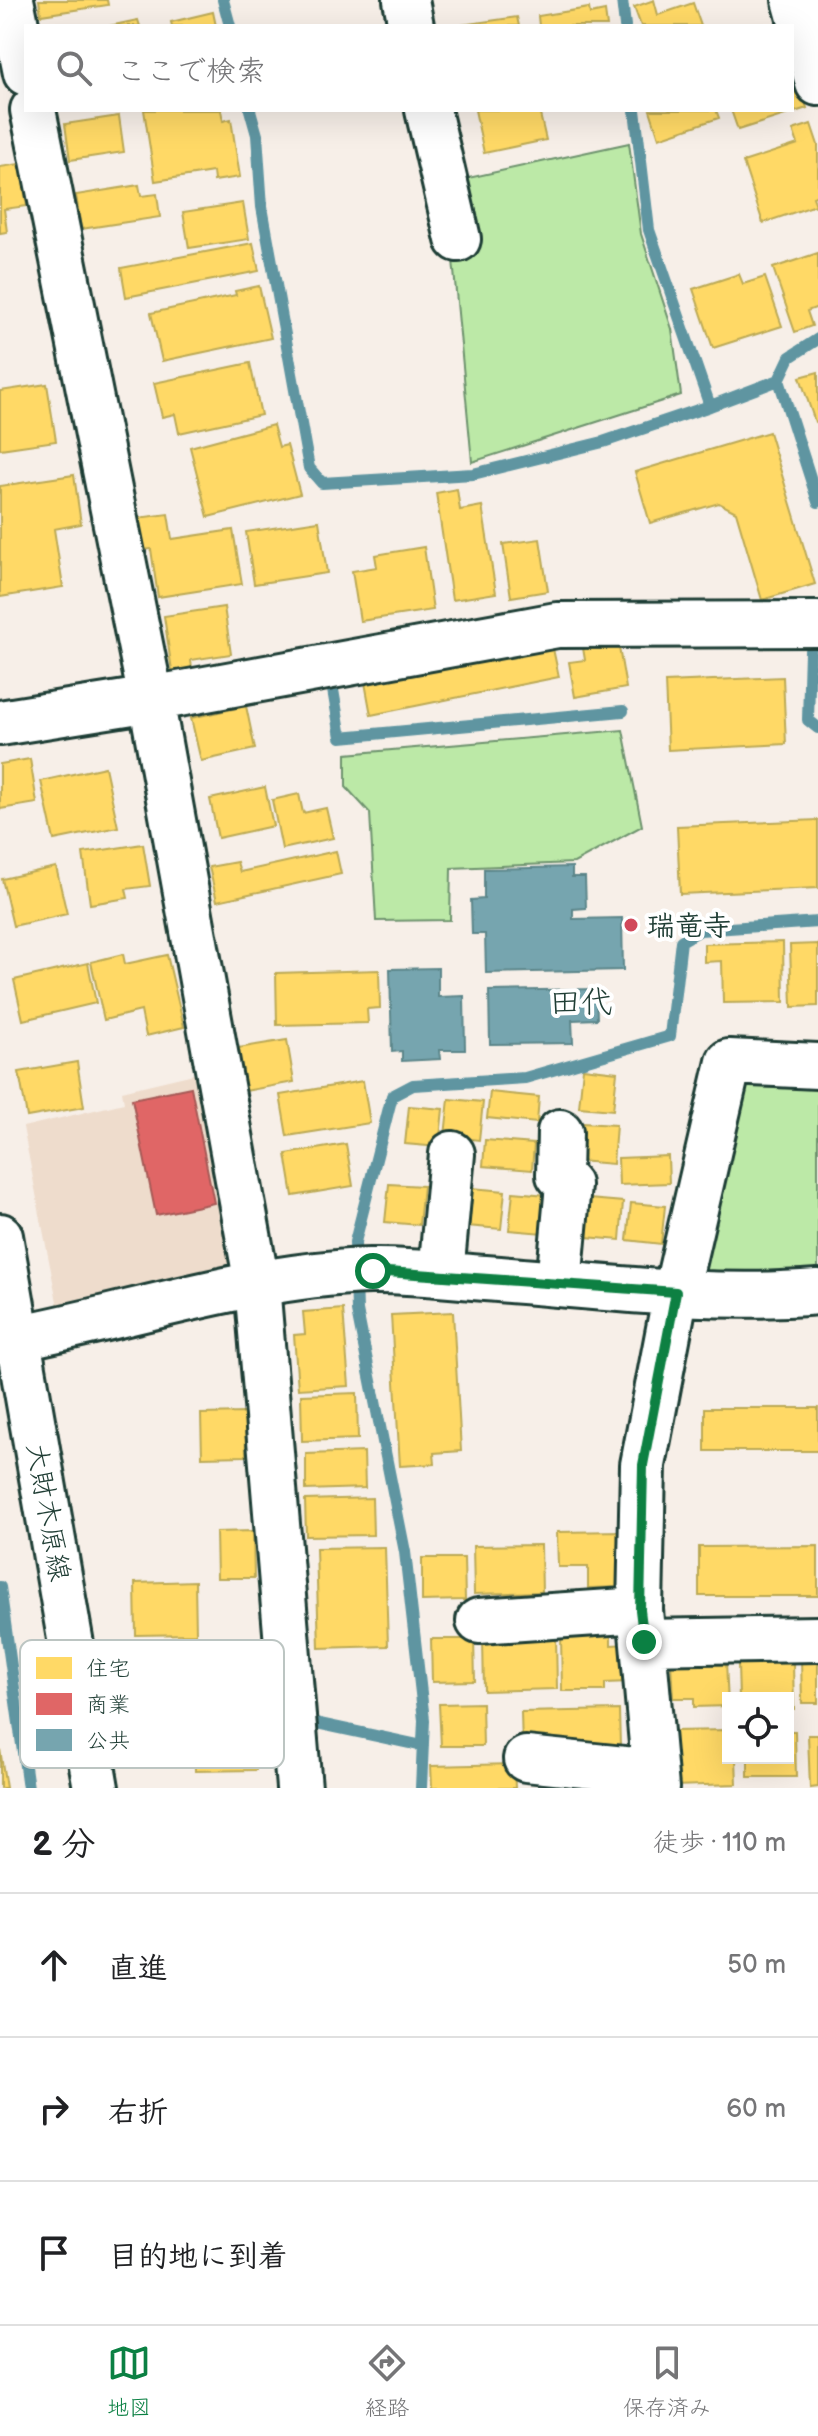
<!DOCTYPE html>
<html lang="ja">
<meta charset="utf-8">
<style>
:root{--surface:#fff;--page:#f2f2f2;--text:#202124;--muted:#757577;--line:#e0e0e0;--accent:#0b8043}
body{margin:0;font-family:"Balsamiq Sans","Klee One",sans-serif;background:var(--page);color:var(--text)}
.controls{position:absolute;right:24px;bottom:24px;display:grid;overflow:hidden;border-radius:0px;box-shadow:0 8px 32px #0002}
.controls button{width:72px;height:72px;display:grid;place-items:center;padding:0;border:0;border-bottom:2px solid var(--line);background:var(--surface);color:var(--text);font:40px sans-serif}
.stop{position:absolute;width:24px;height:24px;margin:-18px;border:6px solid #0b8043;border-radius:50%;background:#fff}
.stop.end{background:#0b8043;border-color:#fff;box-shadow:0 2px 8px #0008}
.list{margin:0;padding:0;list-style:none}
h2{display:flex;justify-content:space-between;align-items:center;height:104px;margin:0;padding:0 32px;font-size:34px}
h2 small{font-size:26px;font-weight:400;color:var(--muted)}
.list li{display:grid;grid-template-columns:52px 1fr auto;gap:24px;align-items:center;box-sizing:border-box;height:144px;padding:0 32px;border-top:2px solid var(--line)}
.list b{display:block;font-size:30px;white-space:nowrap}
.list em{font-size:26px;font-style:normal;color:var(--muted)}
.icon{flex:none;width:44px;height:44px;fill:none;stroke:currentColor;stroke-width:2;stroke-linecap:round;stroke-linejoin:round}
.map{position:relative;flex:none;width:818px;height:1788px;overflow:hidden}
.search{position:absolute;background:var(--surface);box-shadow:0 8px 32px #0002;left:24px;right:24px;top:24px;height:88px;display:flex;align-items:center;gap:20px;box-sizing:border-box;padding:0 28px;border-radius:0px;color:var(--muted);font-size:30px}
.sheet{height:536px;background:var(--surface)}
nav{display:flex;justify-content:space-around;align-items:center;box-sizing:border-box;height:112px;border-top:2px solid var(--line);background:var(--surface);font-size:22px;color:var(--muted)}
nav a{display:grid;justify-items:center;gap:4px}
nav .on{color:var(--accent)}
.map>svg:first-child{display:block}
.built{fill:#eedccc}
.green{fill:#bce9a7;stroke:#6e936e;stroke-width:2}
.homes{fill:#ffd966;stroke:#bcaa57;stroke-width:2}
.shops{fill:#e06666;stroke:#a65a57;stroke-width:2}
.public{fill:#76a5af;stroke:#5c868a;stroke-width:2}
.lines{fill:none;stroke-linecap:round;stroke-linejoin:round}
.stream{stroke:#5e95a1;stroke-width:12}
.street-casing{stroke:#1f3d34;stroke-width:50}
.secondary-casing{stroke:#1f3d34;stroke-width:50}
.street{stroke:#fff;stroke-width:44}
.secondary{stroke:#fff;stroke-width:44}
.route{stroke:#0b8043;stroke-width:10}
.poi-dot{fill:#d1495b;stroke:#fff;stroke-width:3}
.labels{text-anchor:middle;stroke-width:8;stroke-linejoin:round;paint-order:stroke}
.poi-label{font-size:28px;font-weight:bold;fill:#1f3d34;stroke:#fff;text-anchor:start}
.street-label{font-size:28px;fill:#1f3d34;stroke:#fff}
.quarter-label{font-size:32px;fill:#1f3d34;stroke:#fff}
.key{fill:#fff;stroke:#bcc5c2;stroke-width:2}
.key-label{font-size:22px;fill:#1f3d34}
</style>
<div class="map">
<svg width="818" height="1788" viewBox="0 0 818 1788">
<rect width="100%" height="100%" fill="#f7efe8"/>
<filter id="ink" filterUnits="userSpaceOnUse"><feTurbulence type="fractalNoise" baseFrequency=".0125" numOctaves="2"/><feDisplacementMap in="SourceGraphic" scale="16" xChannelSelector="R" yChannelSelector="G"/><feConvolveMatrix kernelMatrix="1 2 1 2 8 2 1 2 1" color-interpolation-filters="sRGB"/></filter>
<g filter="url(#ink)">
<path class="built" d="M 202,1072 L 239,1269 L 59,1312 L 23,1127 L 124,1103 L 122,1091 Z"/>
<path class="green" d="M 629,143 L 641,234 L 672,329 L 681,395 L 472,462 L 453,260 L 436,185 Z
M 623,730 L 642,826 L 574,863 L 451,868 L 450,920 L 376,921 L 370,813 L 346,787 L 346,754 Z
M 744,1075 L 818,1077 L 818,1278 L 694,1272 Z"/>
<path class="homes" d="M 39,0 L 107,0 L 108,5 L 41,15 Z
M 654,0 L 658,15 L 693,3 L 701,26 L 641,26 L 634,7 Z
M 589,8 L 590,14 L 605,11 L 607,26 L 539,26 L 538,16 Z
M 213,12 L 216,26 L 172,26 L 171,22 Z
M 517,17 L 519,26 L 454,26 Z
M 138,20 L 140,26 L 109,26 Z
M 792,63 L 807,108 L 738,130 L 731,110 L 792,110 Z
M 144,110 L 221,110 L 223,121 L 231,119 L 240,177 L 214,181 L 213,172 L 155,181 Z
M 475,110 L 539,110 L 546,140 L 484,153 Z
M 650,110 L 716,110 L 719,118 L 659,138 Z
M 119,116 L 124,152 L 70,160 L 65,124 Z
M 811,124 L 818,145 L 818,195 L 813,197 L 816,205 L 763,223 L 743,162 L 798,144 L 793,130 Z
M 20,164 L 27,206 L 4,209 L 7,232 L 0,233 L 0,167 Z
M 139,185 L 141,196 L 157,194 L 160,217 L 81,229 L 76,195 Z
M 243,203 L 249,239 L 189,248 L 183,212 Z
M 253,243 L 259,271 L 126,297 L 121,268 Z
M 818,253 L 818,307 L 807,311 L 812,326 L 795,332 L 773,268 Z
M 739,274 L 743,284 L 765,277 L 782,326 L 713,348 L 693,289 Z
M 259,286 L 271,338 L 162,361 L 151,313 L 236,295 L 235,291 Z
M 250,363 L 261,415 L 179,433 L 175,414 L 162,417 L 154,383 Z
M 818,372 L 818,421 L 815,422 L 800,377 Z
M 47,384 L 56,441 L 0,449 L 0,391 Z
M 273,425 L 279,447 L 287,445 L 300,494 L 208,517 L 190,447 Z
M 769,432 L 815,584 L 762,600 L 736,512 L 719,503 L 650,523 L 635,472 Z
M 74,475 L 81,524 L 54,529 L 63,587 L 0,597 L 0,486 Z
M 457,489 L 460,510 L 482,506 L 496,593 L 452,600 L 436,493 Z
M 168,514 L 172,539 L 233,530 L 242,584 L 158,597 L 151,549 L 142,550 L 137,518 Z
M 319,521 L 327,573 L 254,584 L 246,532 Z
M 540,539 L 548,591 L 511,597 L 503,544 Z
M 424,547 L 433,610 L 360,621 L 352,571 L 377,567 L 375,555 Z
M 224,607 L 231,654 L 191,660 L 192,668 L 172,671 L 164,616 Z
M 551,639 L 559,677 L 371,715 L 364,677 Z
M 618,642 L 626,688 L 575,697 L 569,662 L 585,660 L 583,648 Z
M 783,677 L 786,744 L 668,750 L 665,682 Z
M 246,706 L 255,749 L 201,761 L 191,718 Z
M 30,759 L 37,803 L 0,809 L 0,764 Z
M 105,767 L 118,827 L 54,840 L 41,781 Z
M 265,787 L 273,826 L 218,838 L 210,799 Z
M 299,794 L 303,813 L 326,808 L 333,838 L 282,849 L 272,800 Z
M 818,820 L 818,888 L 680,894 L 677,826 Z
M 143,844 L 150,886 L 126,889 L 128,898 L 90,904 L 83,853 Z
M 336,851 L 341,874 L 217,901 L 209,867 L 237,862 L 240,872 Z
M 56,867 L 67,914 L 13,926 L 2,879 Z
M 783,942 L 784,1002 L 723,1003 L 722,961 L 704,962 L 704,944 Z
M 818,944 L 818,1006 L 792,1007 L 790,945 Z
M 123,954 L 125,964 L 167,955 L 184,1027 L 146,1036 L 141,1011 L 104,1020 L 91,962 Z
M 88,963 L 96,1003 L 23,1020 L 14,980 Z
M 379,970 L 380,1008 L 367,1009 L 368,1023 L 277,1025 L 276,973 Z
M 287,1040 L 294,1082 L 245,1091 L 238,1048 Z
M 77,1062 L 84,1107 L 27,1117 L 19,1072 Z
M 583,1068 L 617,1072 L 613,1110 L 579,1107 Z
M 363,1081 L 370,1123 L 287,1136 L 280,1095 Z
M 490,1092 L 539,1097 L 537,1123 L 487,1118 Z
M 449,1099 L 483,1102 L 479,1140 L 445,1136 Z
M 409,1106 L 443,1109 L 439,1147 L 405,1144 Z
M 582,1123 L 616,1125 L 613,1164 L 579,1161 Z
M 485,1140 L 534,1144 L 532,1170 L 483,1166 Z
M 346,1144 L 353,1186 L 293,1196 L 286,1154 Z
M 668,1156 L 669,1183 L 619,1185 L 618,1158 Z
M 389,1184 L 423,1186 L 419,1225 L 385,1222 Z
M 471,1188 L 505,1191 L 501,1229 L 467,1226 Z
M 513,1192 L 547,1195 L 543,1233 L 509,1230 Z
M 589,1199 L 623,1202 L 620,1240 L 586,1237 Z
M 631,1203 L 665,1206 L 661,1244 L 627,1240 Z
M 343,1309 L 349,1386 L 298,1389 L 294,1335 L 305,1334 L 303,1312 Z
M 453,1312 L 461,1451 L 434,1453 L 435,1464 L 400,1466 L 391,1315 Z
M 357,1393 L 358,1439 L 302,1441 L 301,1395 Z
M 705,1408 L 818,1408 L 818,1451 L 705,1451 Z
M 245,1413 L 246,1456 L 202,1457 L 201,1414 Z
M 364,1452 L 365,1488 L 306,1490 L 306,1454 Z
M 372,1498 L 373,1535 L 306,1536 L 305,1500 Z
M 253,1531 L 254,1578 L 217,1578 L 216,1532 Z
M 623,1531 L 625,1587 L 588,1588 L 588,1567 L 558,1567 L 557,1532 Z
M 541,1545 L 542,1592 L 474,1594 L 473,1546 Z
M 818,1546 L 818,1596 L 699,1596 L 699,1547 Z
M 385,1547 L 388,1646 L 319,1648 L 316,1548 Z
M 422,1558 L 464,1558 L 465,1600 L 422,1601 Z
M 195,1581 L 196,1634 L 136,1635 L 135,1583 Z
M 611,1635 L 611,1645 L 628,1644 L 629,1682 L 605,1683 L 605,1691 L 562,1691 L 561,1636 Z
M 556,1637 L 557,1689 L 484,1691 L 483,1639 Z
M 431,1639 L 474,1639 L 475,1681 L 432,1682 Z
M 818,1657 L 818,1703 L 802,1703 L 801,1658 Z
M 726,1660 L 728,1706 L 694,1707 L 694,1698 L 673,1698 L 671,1662 Z
M 793,1663 L 794,1709 L 788,1709 L 788,1698 L 739,1698 L 738,1664 Z
M 482,1703 L 483,1746 L 441,1746 L 439,1704 Z
M 619,1710 L 620,1746 L 522,1748 L 521,1712 Z
M 255,1727 L 256,1770 L 195,1771 L 194,1728 Z
M 728,1730 L 728,1758 L 736,1758 L 737,1784 L 673,1786 L 672,1731 Z
M 788,1731 L 795,1731 L 796,1777 L 748,1777 L 748,1758 L 788,1758 Z
M 808,1735 L 818,1735 L 818,1787 L 810,1788 Z
M 0,1749 L 6,1788 L 0,1788 Z
M 514,1764 L 515,1788 L 432,1788 L 431,1766 Z
M 600,1783 L 600,1788 L 551,1788 L 551,1784 Z"/>
<path class="shops" d="M 191,1087 L 214,1203 L 156,1215 L 132,1099 Z"/>
<path class="public" d="M 572,867 L 572,877 L 585,877 L 586,908 L 573,909 L 573,919 L 622,918 L 623,970 L 486,973 L 485,934 L 472,934 L 471,900 L 484,899 L 484,869 Z
M 438,968 L 438,997 L 464,996 L 465,1050 L 439,1050 L 440,1059 L 402,1061 L 402,1051 L 392,1052 L 390,969 Z
M 596,989 L 597,1019 L 572,1020 L 573,1043 L 490,1044 L 489,991 Z"/>
<g class="lines">
<path class="stream" d="M 223,0 L 230,26
M 622,0 L 625,26
M 250,110 L 257,135 L 262,207 L 309,468 L 322,483 L 473,474 L 603,442 L 710,406
M 635,110 L 649,230 L 710,406 L 779,380 L 790,357 L 818,339
M 779,380 L 818,502
M 817,633 L 810,651 L 808,720 L 818,728
M 323,685 L 332,684 L 341,737 L 623,711
M 0,1587 L 28,1788
M 138,1657 L 191,1668 L 241,1706 L 284,1716
M 302,1720 L 423,1746
M 421,1788 L 424,1720 L 405,1552 L 357,1311 L 355,1242 L 392,1096 L 413,1085 L 525,1078 L 670,1036 L 681,941 L 700,930 L 818,922"/>
<g class="street-casing">
<path id="street" d="M 11,0 L 26,73
M 406,0 L 411,26
M 795,0 L 818,83
M 33,110 L 151,699 L 257,1284 L 299,1788
M 428,110 L 458,239
M 0,723 L 151,699 L 557,625 L 818,624
M 441,1274 L 452,1154
M 559,1283 L 568,1185 L 559,1175 L 560,1132
M 0,1341 C 123,1319 244,1275 370,1271 C 408,1270 447,1275 485,1278 C 595,1286 708,1301 818,1292
M 479,1621 L 640,1610
M 644,1642 L 818,1639
M 526,1759 L 654,1772
M 656,1788 L 640,1610 L 643,1465 L 676,1292 L 729,1062 L 818,1066"/>
</g>
<g class="secondary-casing">
<path id="secondary" d="M 0,1236 L 96,1788"/>
</g>
<use href="#street" class="street"/>
<use href="#secondary" class="secondary"/>
</g>
</g>
<g class="lines" filter="url(#ink)">
<path class="route" d="M 373,1271 L 676,1292 L 643,1465 L 640,1610 L 644,1642"/>
</g>
<circle class="poi-dot" cx="631" cy="925" r="8"/>
<g class="labels">
<g class="poi-label">
<text x="647" y="935">瑞竜寺</text>
</g>
<g class="street-label">
<text transform="translate(49 1512) rotate(80)" y="10">大財木原線</text>
</g>
<g class="quarter-label">
<text x="581" y="1013">田代</text>
</g>
</g>
<rect x="20" y="1640" width="264" height="128" rx="12" class="key"/>
<rect x="36" y="1657" width="36" height="22" fill="#ffd966"/>
<rect x="36" y="1693" width="36" height="22" fill="#e06666"/>
<rect x="36" y="1729" width="36" height="22" fill="#76a5af"/>
<g class="key-label">
<text x="86" y="1676">住宅</text>
<text x="86" y="1712">商業</text>
<text x="86" y="1748">公共</text>
</g>
</svg>
<div class="controls">
<button><svg class="icon" aria-label="locate" viewBox="0 0 24 24"><circle cx="12" cy="12" r="6"/><path d="M12 2v4M12 18v4M2 12h4M18 12h4"/></svg></button>
</div>
<div class="stop" style="left:373px;top:1271px"></div>
<div class="stop end" style="left:644px;top:1642px"></div>
<div class="search"><svg class="icon" aria-label="search" viewBox="0 0 24 24"><circle cx="10" cy="10" r="6"/><path d="M15 15l6 6"/></svg>ここで検索</div>
</div>
<section class="sheet">
<h2>2 分<small>徒歩 · 110 m</small></h2>
<ul class="list">
<li><svg class="icon" aria-label="ahead" viewBox="0 0 24 24"><path d="M12 20V5M6 11l6-6 6 6"/></svg><div><b>直進</b></div><em>50 m</em></li>
<li><svg class="icon" aria-label="right" viewBox="0 0 24 24"><path d="M7 20v-9h11M14 6l5 5-5 5"/></svg><div><b>右折</b></div><em>60 m</em></li>
<li><svg class="icon" aria-label="arrive" viewBox="0 0 24 24"><path d="M6 21V4h12l-3 4 3 4H6"/></svg><div><b>目的地に到着</b></div></li>
</ul>
</section>
<nav>
<a class="on"><svg class="icon" aria-label="map" viewBox="0 0 24 24"><path d="M3 6l6-2 6 2 6-2v14l-6 2-6-2-6 2zM9 4v14M15 6v14"/></svg>地図</a>
<a><svg class="icon" aria-label="directions" viewBox="0 0 24 24"><path d="M12 3l9 9-9 9-9-9zM9 14v-3h6M13 9l2 2-2 2"/></svg>経路</a>
<a><svg class="icon" aria-label="saved" viewBox="0 0 24 24"><path d="M7 4h10v16l-5-4-5 4z"/></svg>保存済み</a>
</nav>
